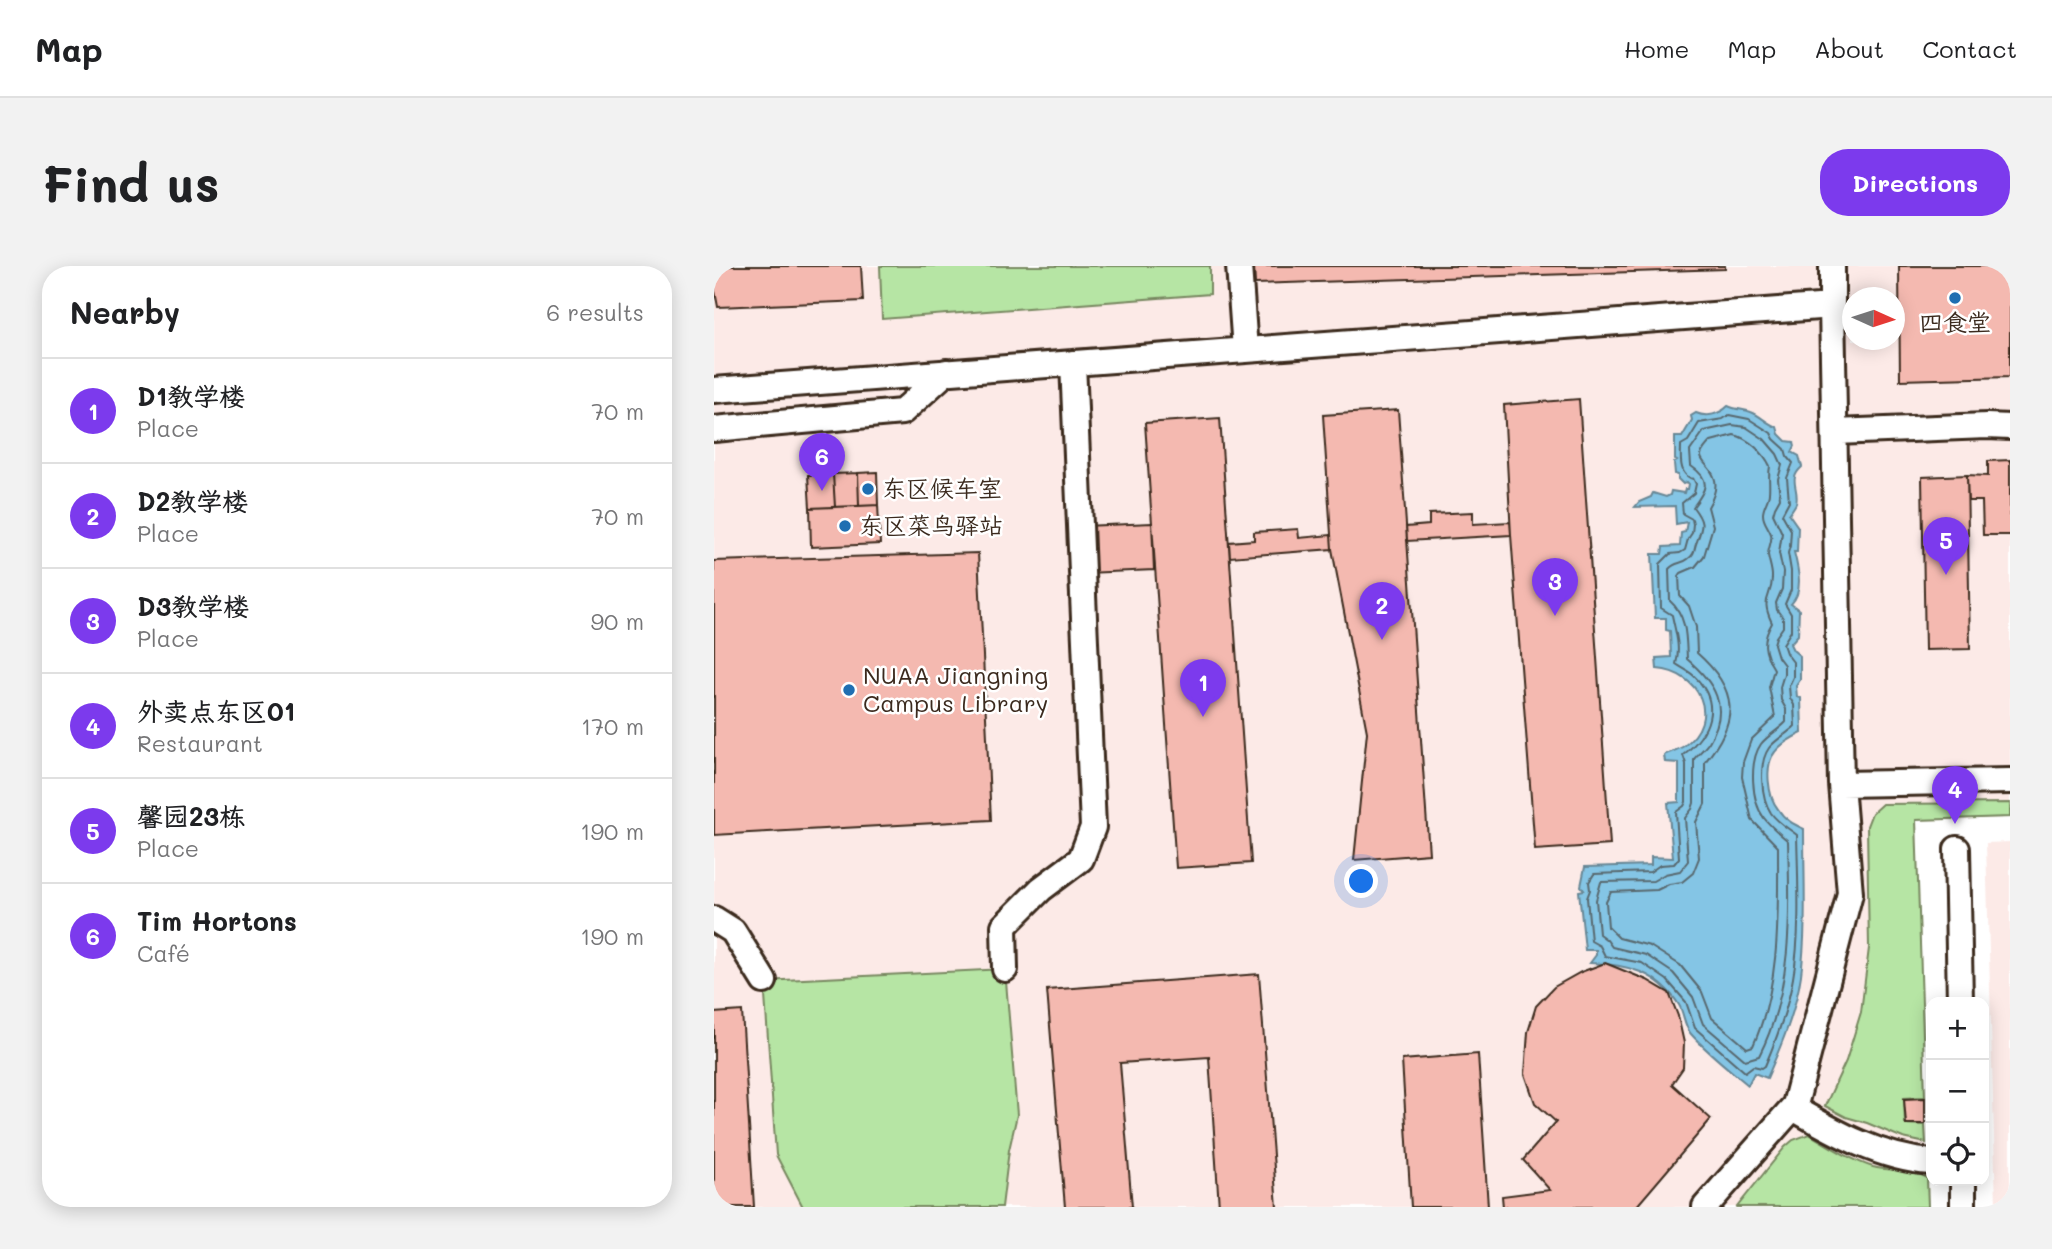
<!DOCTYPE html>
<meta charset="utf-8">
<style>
:root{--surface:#fff;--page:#f2f2f2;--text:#202124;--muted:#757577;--line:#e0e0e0;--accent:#7c3aed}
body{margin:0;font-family:Mali,"LXGW WenKai TC",sans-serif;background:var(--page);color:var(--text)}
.controls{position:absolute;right:21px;bottom:21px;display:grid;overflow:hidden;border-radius:14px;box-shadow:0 4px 18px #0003}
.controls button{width:63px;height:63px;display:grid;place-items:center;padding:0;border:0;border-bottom:2px solid var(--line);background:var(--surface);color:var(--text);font:35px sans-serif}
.compass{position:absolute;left:1128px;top:21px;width:63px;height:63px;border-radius:50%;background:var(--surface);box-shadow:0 4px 18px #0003;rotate:93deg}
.you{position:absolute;left:648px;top:616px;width:24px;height:24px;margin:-18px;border:5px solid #fff;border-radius:50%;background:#1a73e8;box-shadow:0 0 0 10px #1a73e833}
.badge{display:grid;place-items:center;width:46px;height:46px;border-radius:50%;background:var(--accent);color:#fff;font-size:23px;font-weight:700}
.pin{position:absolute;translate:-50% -58px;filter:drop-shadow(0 2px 4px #0008)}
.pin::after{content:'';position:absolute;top:37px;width:24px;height:21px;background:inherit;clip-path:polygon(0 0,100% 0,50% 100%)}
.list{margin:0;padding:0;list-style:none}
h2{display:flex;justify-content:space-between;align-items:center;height:91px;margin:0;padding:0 28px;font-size:30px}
h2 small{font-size:23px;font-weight:400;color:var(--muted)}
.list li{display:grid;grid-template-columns:46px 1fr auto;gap:21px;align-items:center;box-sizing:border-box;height:105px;padding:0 28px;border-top:2px solid var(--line)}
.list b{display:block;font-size:26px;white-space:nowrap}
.list p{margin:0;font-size:23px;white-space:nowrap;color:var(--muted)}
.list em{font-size:23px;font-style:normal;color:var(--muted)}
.icon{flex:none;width:38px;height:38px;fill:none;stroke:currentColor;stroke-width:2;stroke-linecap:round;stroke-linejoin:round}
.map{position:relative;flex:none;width:1296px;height:941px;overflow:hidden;border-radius:28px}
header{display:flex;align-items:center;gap:42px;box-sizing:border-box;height:98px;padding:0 35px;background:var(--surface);border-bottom:2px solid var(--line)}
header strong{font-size:33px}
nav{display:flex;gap:38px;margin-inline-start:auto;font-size:24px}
.intro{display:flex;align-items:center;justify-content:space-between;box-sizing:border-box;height:168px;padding:0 42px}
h1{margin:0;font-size:49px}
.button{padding:18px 32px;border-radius:28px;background:var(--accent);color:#fff;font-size:24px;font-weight:700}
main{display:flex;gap:42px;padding:0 42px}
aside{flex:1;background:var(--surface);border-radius:28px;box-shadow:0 4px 18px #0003}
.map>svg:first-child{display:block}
.built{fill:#fceae7;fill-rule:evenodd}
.green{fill:#b6e5a4;stroke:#788861;stroke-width:2}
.water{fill:#84c5e5;stroke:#678795;stroke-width:2}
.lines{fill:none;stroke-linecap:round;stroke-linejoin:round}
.shore{stroke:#58686e;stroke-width:2}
.building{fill:#f4b9b0;stroke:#3b2a1e;stroke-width:2}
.minor-casing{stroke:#3b2a1e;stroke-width:30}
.minor{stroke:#fff;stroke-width:24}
.poi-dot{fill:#1f6fb2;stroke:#fff;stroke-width:2.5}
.labels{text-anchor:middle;stroke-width:5;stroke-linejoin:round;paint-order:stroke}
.poi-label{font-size:24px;fill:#3b2a1e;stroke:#fff;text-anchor:start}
</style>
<header>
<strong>Map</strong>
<nav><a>Home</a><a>Map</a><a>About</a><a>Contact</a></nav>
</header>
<div class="intro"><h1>Find us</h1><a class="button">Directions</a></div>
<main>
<aside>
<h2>Nearby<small>6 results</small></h2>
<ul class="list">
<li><span class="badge">1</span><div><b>D1教学楼</b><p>Place</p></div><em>70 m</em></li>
<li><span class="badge">2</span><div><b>D2教学楼</b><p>Place</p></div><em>70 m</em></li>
<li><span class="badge">3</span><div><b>D3教学楼</b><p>Place</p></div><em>90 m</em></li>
<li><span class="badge">4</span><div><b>外卖点东区01</b><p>Restaurant</p></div><em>170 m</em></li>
<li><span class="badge">5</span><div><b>馨园23栋</b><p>Place</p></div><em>190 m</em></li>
<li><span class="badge">6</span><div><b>Tim Hortons</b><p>Café</p></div><em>190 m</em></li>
</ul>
</aside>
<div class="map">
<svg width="1296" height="941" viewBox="0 0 1296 941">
<rect width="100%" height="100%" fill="#fff"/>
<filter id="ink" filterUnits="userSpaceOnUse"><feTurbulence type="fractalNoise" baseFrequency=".0143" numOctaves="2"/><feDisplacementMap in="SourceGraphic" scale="14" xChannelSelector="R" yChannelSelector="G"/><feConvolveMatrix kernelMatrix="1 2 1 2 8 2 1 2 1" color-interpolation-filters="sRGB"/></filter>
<g filter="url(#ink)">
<path class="built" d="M 0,0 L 1296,0 L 1296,552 L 1203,555 L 1215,941 L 0,941 ZM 1139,32 L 1181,32 L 1181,74 L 1139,74 Z
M 1296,576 L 1296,941 L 1282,941 L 1272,577 Z"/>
<path class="green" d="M 166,0 L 496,0 L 496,28 L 168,53 Z
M 1296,537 L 1296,551 L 1202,554 L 1211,831 L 1190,832 L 1191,858 L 1211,859 L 1212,877 L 1189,872 L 1153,857 L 1132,851 L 1111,840 L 1132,795 L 1147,746 L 1155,682 L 1153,560 L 1158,547 L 1168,538 Z
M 291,703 L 303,849 L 295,884 L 288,941 L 89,941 L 62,889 L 50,715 Z
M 1095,868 C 1115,880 1137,894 1159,901 C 1178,906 1196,901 1213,912 L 1214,941 L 1023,941 L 1071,881 L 1079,874 Z"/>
<path class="water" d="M 1014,140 C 1022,144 1029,143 1037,146 C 1046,149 1053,158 1063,161 L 1065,168 L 1072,175 L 1080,176 L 1081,180 L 1078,186 L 1085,190 L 1088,201 C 1073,214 1086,223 1082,237 C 1082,238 1076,247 1075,248 L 1084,261 L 1083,286 L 1080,286 C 1084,302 1090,325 1077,338 L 1085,344 L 1084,369 L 1076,378 L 1079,384 L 1086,390 L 1086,414 L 1082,420 L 1083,431 L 1087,432 L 1088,467 C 1079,471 1067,478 1061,486 C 1050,499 1054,531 1064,543 C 1070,553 1079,558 1090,563 C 1090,612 1093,661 1087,709 C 1082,745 1067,780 1053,812 L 1040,807 L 1034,819 C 1015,803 994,787 977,768 C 970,760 970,747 965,739 C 944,706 913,698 876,697 L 882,689 L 882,684 L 871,684 L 865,625 L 870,624 L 867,620 L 871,601 L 937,599 L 937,591 L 959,592 L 954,537 L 965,536 L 965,497 L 951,496 L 950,489 C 956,486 964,484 970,480 C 1008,452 985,406 943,403 L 942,392 L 957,391 L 956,365 L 952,364 L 952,352 L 941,352 L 938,288 L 948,288 L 949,281 L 966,280 L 967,267 L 971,266 L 973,256 L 962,258 L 961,240 L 921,241 L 925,236 L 937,231 L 939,227 L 952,231 L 956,229 L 957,225 L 970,227 L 971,223 L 974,223 L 975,218 L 973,216 L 969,218 L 964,213 L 964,209 L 961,208 L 960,197 L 963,195 L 961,194 L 961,171 L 968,171 L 978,154 L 977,150 L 982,147 C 993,152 1006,148 1014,140 Z"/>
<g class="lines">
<path class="shore" d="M 1015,149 L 1035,153 L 1057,167 L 1060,173 L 1071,183 L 1073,190 L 1079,197 L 1073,212 L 1075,235 L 1068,248 L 1077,264 L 1076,280 L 1074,287 L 1077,305 L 1077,324 L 1071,338 L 1077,348 L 1077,365 L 1069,378 L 1072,387 L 1079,396 L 1079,411 L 1075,420 L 1076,432 L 1080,439 L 1081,460 C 1073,468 1061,474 1055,482 C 1044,497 1047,532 1057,547 C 1064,557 1074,562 1083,569 C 1084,613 1087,669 1079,712 C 1074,742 1063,772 1051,800 L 1048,802 L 1039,800 L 1031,806 L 981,762 L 972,736 L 953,714 L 928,697 L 891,690 L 886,680 L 877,675 L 873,632 L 876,624 L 875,616 L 880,608 L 936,606 L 946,599 L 960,598 L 965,592 L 962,546 L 970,540 L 972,536 L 972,498 L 969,489 C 995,468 1009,438 980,410 C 975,405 968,402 962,398 C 967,381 961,365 958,349 L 947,342 L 946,298 L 956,288 L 966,287 L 971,284 L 974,273 L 978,267 L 979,258 L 978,253 L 969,248 L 968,237 L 980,227 L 982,218 C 976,207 983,217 973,210 C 965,203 967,189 967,179 L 974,175 L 985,157 L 1009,153 Z
M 1018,159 L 1032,161 L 1050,173 L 1063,188 L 1068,199 L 1064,213 L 1066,232 L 1061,241 L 1059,248 L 1068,267 L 1065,287 L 1069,306 L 1068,323 L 1062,337 L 1063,344 L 1069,352 L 1069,361 L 1062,371 L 1060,378 L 1064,391 L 1070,399 L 1070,408 L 1066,421 L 1067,434 L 1072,443 L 1072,456 C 1065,464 1054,469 1047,478 C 1035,495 1037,535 1050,552 C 1057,561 1066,568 1074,575 C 1076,647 1079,724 1045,790 L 1031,794 L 989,758 L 979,731 L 959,707 L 932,689 L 898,681 L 893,674 L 885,668 L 882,634 L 887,616 L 939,615 L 951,608 L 966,605 L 974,595 L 971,552 L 978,543 L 980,537 L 980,493 C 985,487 991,482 995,476 C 1017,441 1000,416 973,393 C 972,371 973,350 956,335 L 955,303 C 962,295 967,299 974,293 C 981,288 980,284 982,278 C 989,259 991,257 979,241 C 992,224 998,214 977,200 L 976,185 L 990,165 Z
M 1020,169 C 1034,172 1050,187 1056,200 C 1054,210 1056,217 1055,227 C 1055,234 1049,240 1049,248 C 1049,256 1054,260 1057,268 C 1059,274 1054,282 1054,289 C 1055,296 1058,303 1058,310 C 1059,333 1045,330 1058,357 C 1048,374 1049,386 1060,403 L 1055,421 L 1061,451 L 1037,474 L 1029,496 L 1028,511 L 1038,554 L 1064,581 C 1064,648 1067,717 1039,780 L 1033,782 L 998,752 L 988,726 L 966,699 L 936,680 L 905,672 L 894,661 L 892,636 L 897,626 L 943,624 L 955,618 L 968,616 L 979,607 L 985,592 L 982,556 L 991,538 L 991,496 C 1025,455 1025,424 983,387 L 982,361 L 975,340 L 966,330 L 965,310 L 967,307 L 981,301 L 990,290 L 999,260 L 994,241 C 1015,206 985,200 987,189 C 988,185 994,178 997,175 Z"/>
</g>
<path class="building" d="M 0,0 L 147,0 L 149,35 L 4,41 L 0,20 Z
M 540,0 L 1011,0 L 1011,3 L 541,18 Z
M 1185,0 L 1296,0 L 1296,111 L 1186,114 Z
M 865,133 L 896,579 L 821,584 L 797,269 L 790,139 Z
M 684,144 L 715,588 L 640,594 L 653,466 L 618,283 L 609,149 Z
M 506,152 L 537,597 L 462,602 L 431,157 Z
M 1296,194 L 1296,269 L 1269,269 L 1268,235 L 1254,235 L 1253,209 L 1274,210 L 1274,195 Z
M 163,206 L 164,239 L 145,240 L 144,207 Z
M 144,207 L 145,240 L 121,241 L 119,208 Z
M 119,208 L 121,241 L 96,242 L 94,209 Z
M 1253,209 L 1256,383 L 1211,384 L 1208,211 Z
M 164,239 L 166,278 L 97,281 L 96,242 Z
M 759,246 L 759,258 L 796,256 L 797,269 L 693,275 L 692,261 L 715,259 L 715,248 Z
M 438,257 L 440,304 L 372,307 L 370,260 Z
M 584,263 L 585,272 L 617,269 L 618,283 L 516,291 L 515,276 L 540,274 L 540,266 Z
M 264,287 L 277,554 L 0,569 L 0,295 Z
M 891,697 L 933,714 L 955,727 L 964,750 L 970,777 L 969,802 L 958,818 L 997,853 L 922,941 L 789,941 L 788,930 L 836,924 L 809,894 L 842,856 L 821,837 L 811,808 L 814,766 L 822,740 L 840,721 L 867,706 Z
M 545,708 L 563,941 L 505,941 L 495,791 L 406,797 L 418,941 L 351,941 L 333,724 Z
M 28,745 L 40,941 L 0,941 L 0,747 Z
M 764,788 L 774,941 L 697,941 L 688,794 Z
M 1211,832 L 1211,858 L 1192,858 L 1190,833 Z"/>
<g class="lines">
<g class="minor-casing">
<path id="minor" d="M 525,0 L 531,84
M 0,124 L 1118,40 L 1118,0
M 0,163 L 188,146 L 232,106
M 1121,166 L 1273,160 L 1296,161
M 1127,518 L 1296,515
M 1243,583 L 1246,736
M 0,653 L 19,665 L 50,715
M 291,703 L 290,660 L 327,623 L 367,593 L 379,561 L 359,97
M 1079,842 C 1122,867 1166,892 1217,896
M 1249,915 L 1249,941
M 991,941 L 1081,839 L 1136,627 L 1127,518 L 1118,40"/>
</g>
<use href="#minor" class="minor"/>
</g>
</g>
<g class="poi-dot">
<circle cx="1241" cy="32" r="7"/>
<circle cx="154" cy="223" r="7"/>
<circle cx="131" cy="260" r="7"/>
<circle cx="135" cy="424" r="7"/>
</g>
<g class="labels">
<g class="poi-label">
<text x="1241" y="65" text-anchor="middle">四食堂</text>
<text x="168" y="231">东区候车室</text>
<text x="145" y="268">东区菜鸟驿站</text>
<text x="149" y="418">NUAA Jiangning<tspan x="149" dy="28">Campus Library</tspan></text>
</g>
</g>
</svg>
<div class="controls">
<button>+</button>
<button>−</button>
<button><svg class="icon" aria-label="locate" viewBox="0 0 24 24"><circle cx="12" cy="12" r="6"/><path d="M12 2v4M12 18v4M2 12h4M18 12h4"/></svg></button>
</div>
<svg class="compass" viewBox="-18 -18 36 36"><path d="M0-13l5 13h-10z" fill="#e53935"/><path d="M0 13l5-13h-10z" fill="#757577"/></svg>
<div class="you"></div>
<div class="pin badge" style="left:489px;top:451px">1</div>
<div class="pin badge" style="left:668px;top:374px">2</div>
<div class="pin badge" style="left:841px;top:350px">3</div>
<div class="pin badge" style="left:1241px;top:558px">4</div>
<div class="pin badge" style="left:1232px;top:309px">5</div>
<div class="pin badge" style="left:108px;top:225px">6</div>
</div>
</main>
